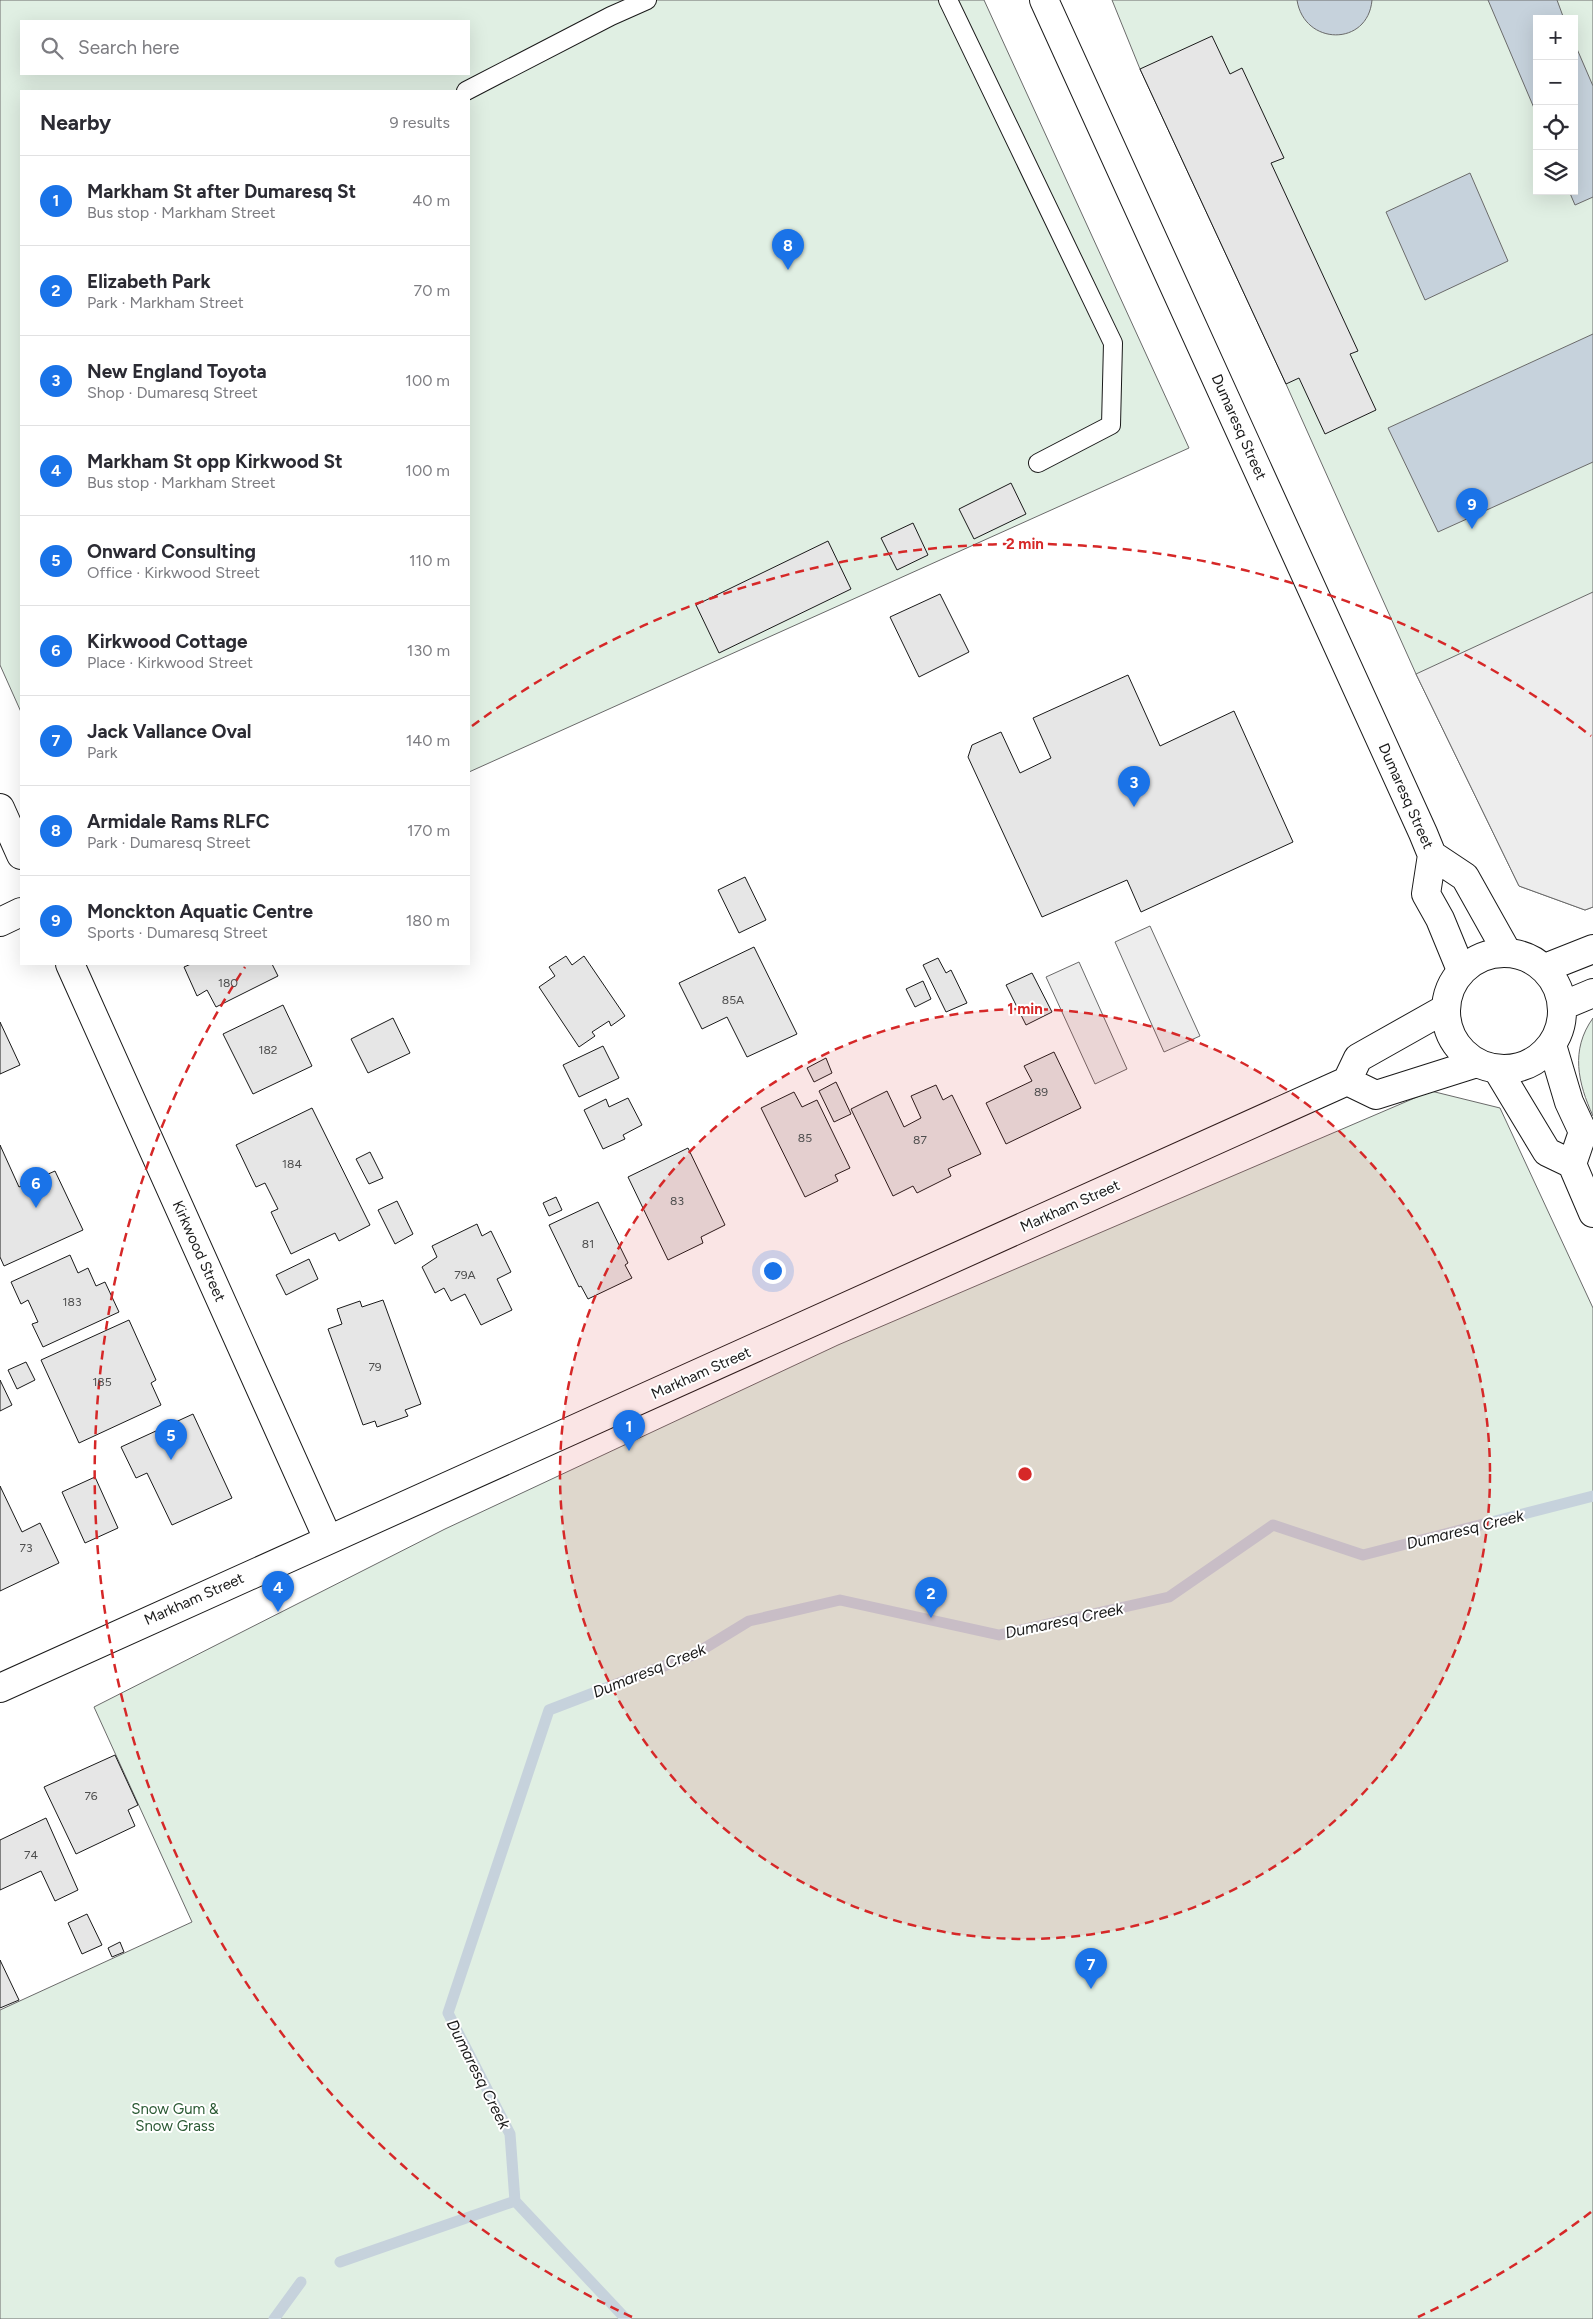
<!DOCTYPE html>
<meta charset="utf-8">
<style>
:root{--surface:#fff;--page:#f2f2f3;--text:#2b2b33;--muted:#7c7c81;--line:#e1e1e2;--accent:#1a73e8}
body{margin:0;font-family:Figtree,sans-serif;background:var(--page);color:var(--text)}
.controls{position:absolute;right:15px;top:15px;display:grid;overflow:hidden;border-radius:0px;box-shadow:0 5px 20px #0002}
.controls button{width:45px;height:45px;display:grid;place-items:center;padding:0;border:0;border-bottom:1px solid var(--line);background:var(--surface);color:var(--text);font:25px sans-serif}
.you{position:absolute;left:772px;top:1270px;width:18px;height:18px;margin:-12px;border:4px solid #fff;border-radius:50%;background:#1a73e8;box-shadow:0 0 0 8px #1a73e833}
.badge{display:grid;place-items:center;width:32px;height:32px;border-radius:50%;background:var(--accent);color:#fff;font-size:16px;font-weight:700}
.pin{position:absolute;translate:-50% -41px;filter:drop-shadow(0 1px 2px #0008)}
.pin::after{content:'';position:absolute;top:26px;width:18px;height:15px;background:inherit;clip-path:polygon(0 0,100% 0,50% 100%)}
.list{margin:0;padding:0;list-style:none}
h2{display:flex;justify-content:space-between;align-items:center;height:65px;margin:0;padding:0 20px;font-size:21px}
h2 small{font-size:16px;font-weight:400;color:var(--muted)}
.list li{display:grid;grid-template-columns:32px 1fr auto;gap:15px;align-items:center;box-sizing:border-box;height:90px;padding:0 20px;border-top:1px solid var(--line)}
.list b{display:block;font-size:19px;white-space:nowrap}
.list p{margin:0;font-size:16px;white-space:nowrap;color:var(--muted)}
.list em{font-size:16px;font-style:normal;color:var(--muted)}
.icon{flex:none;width:28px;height:28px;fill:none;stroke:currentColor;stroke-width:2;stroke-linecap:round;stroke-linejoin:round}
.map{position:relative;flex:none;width:1593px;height:2319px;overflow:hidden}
.search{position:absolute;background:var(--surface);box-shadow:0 5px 20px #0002;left:20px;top:20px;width:450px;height:55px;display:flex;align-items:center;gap:12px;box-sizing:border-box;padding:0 18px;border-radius:0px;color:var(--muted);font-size:19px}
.panel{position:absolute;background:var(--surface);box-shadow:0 5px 20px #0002;left:20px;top:90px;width:450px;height:875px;border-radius:0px}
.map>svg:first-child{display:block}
.green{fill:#e0efe3;stroke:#6a6a6a;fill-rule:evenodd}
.parking{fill:#ededed;stroke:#6a6a6a}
.water{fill:#c6d2dc;stroke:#6a6a6a}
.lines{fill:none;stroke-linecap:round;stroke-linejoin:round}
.stream{stroke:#c6d2dc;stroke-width:11}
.building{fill:#e6e6e6;stroke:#1a1a1a}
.service-casing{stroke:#1a1a1a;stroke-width:20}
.minor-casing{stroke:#1a1a1a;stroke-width:30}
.tertiary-casing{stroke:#1a1a1a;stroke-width:30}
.service{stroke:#fff;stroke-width:18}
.minor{stroke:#fff;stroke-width:28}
.tertiary{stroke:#fff;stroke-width:28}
.ring{fill:none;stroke:#d62828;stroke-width:2.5;stroke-dasharray:9 6}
.labels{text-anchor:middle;stroke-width:4;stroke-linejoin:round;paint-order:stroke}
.number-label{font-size:12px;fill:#4d4d4d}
.street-label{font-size:15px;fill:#1a1a1a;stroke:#fff}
.park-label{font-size:15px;fill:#2b5a34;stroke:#fff}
.water-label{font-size:16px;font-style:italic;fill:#1a1a1a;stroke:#fff}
.centre{fill:#d62828;stroke:#fff;stroke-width:2.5}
.ring-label{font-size:15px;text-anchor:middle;font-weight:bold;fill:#d62828;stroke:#fff;stroke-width:4;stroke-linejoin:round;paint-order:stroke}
</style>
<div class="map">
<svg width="1593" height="2319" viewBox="0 0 1593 2319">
<rect width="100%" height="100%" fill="#fff"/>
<path class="green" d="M 0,0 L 984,0 L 1189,448 L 469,772 L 469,91 L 21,91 L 21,712 L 0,665 ZM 21,21 L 469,21 L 469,74 L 21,74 Z
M 1112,0 L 1593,0 L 1593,907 L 1585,910 L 1519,886 L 1416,674 L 1286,384 L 1140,69 ZM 1537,19 L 1574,19 L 1574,191 L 1537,191 Z
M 1593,1018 L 1593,1116 C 1578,1083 1570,1050 1593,1018 Z
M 1431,1091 L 1500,1108 L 1593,1308 L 1593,2319 L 0,2319 L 0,2010 L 192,1922 L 94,1707 L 445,1529 L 838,1345 Z"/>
<path class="parking" d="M 1593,592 L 1593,907 L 1585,910 L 1519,886 L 1416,674 Z
M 1150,926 L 1200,1036 L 1164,1052 L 1115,942 Z
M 1079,962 L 1127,1069 L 1095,1084 L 1046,977 Z"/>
<path class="water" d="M 1297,0 L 1372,0 C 1368,47 1304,46 1297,0 Z
M 1488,0 L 1557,0 L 1564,19 L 1537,19 L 1537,115 Z
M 1574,42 L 1593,86 L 1593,197 L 1575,205 L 1569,191 L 1574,191 Z
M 1470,173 L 1508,261 L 1425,300 L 1386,212 Z
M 1593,334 L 1593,462 L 1438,532 L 1388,428 Z"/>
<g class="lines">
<path class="stream" d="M 340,2262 L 515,2201
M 274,2319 L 301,2282
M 626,2319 L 515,2201 L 510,2134 L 448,2013 L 549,1710 L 695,1654 L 749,1621 L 840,1600 L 999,1635 L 1169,1597 L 1273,1525 L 1363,1555 L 1593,1496"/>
</g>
<path class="building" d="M 1212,36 L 1230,74 L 1242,68 L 1284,158 L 1271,163 L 1358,351 L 1350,354 L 1376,410 L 1325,434 L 1299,378 L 1286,384 L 1140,69 Z
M 1011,483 L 1026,514 L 974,539 L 959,509 Z
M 913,523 L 928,555 L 897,570 L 881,538 Z
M 828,541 L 851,589 L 719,653 L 696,605 Z
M 940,594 L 969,652 L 919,677 L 890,617 Z
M 1128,675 L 1160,746 L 1234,711 L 1293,842 L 1141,912 L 1127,880 L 1042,917 L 968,757 L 972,745 L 1001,732 L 1020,773 L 1051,758 L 1033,718 Z
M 745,877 L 766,920 L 739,933 L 718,890 Z
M 754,947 L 797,1034 L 747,1057 L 727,1017 L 702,1029 L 679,983 Z
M 566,956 L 572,965 L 584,956 L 625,1016 L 611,1026 L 609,1021 L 592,1032 L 595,1036 L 579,1047 L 539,987 L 555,976 L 549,967 Z
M 938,958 L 946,973 L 951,970 L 967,1003 L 946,1012 L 923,965 Z
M 191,964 L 272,964 L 278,976 L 216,1007 L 207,990 L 197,996 L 184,967 Z
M 1032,973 L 1052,1012 L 1026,1025 L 1006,985 Z
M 923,981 L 931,999 L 915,1007 L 906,989 Z
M 283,1005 L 312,1066 L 253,1094 L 223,1034 Z
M 393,1018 L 410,1053 L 368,1073 L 351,1039 Z
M 0,1022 L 20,1065 L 0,1074 Z
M 603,1046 L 619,1078 L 579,1097 L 563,1065 Z
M 1054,1052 L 1081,1108 L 1006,1144 L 986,1103 L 1032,1081 L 1024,1066 Z
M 826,1058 L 832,1073 L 814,1082 L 807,1068 Z
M 836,1082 L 851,1114 L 834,1122 L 819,1091 Z
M 936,1085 L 943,1100 L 952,1095 L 981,1154 L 948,1169 L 951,1176 L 917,1193 L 913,1186 L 893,1196 L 851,1109 L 887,1091 L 904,1127 L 921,1118 L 911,1096 Z
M 794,1092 L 802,1107 L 817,1100 L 850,1168 L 835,1175 L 838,1181 L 805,1197 L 761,1108 Z
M 628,1098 L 642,1125 L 623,1135 L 625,1139 L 603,1149 L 584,1110 L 606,1099 L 609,1107 Z
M 312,1108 L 370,1225 L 339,1241 L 335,1233 L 291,1254 L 271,1212 L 278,1209 L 265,1183 L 256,1187 L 236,1145 Z
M 0,1145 L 19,1187 L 55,1171 L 83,1230 L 4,1266 L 0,1257 Z
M 688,1148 L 725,1225 L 701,1237 L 703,1243 L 668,1260 L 628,1177 Z
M 370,1152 L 383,1178 L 369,1184 L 356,1159 Z
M 556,1197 L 562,1210 L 549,1216 L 543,1203 Z
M 397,1201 L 413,1234 L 395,1244 L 378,1210 Z
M 598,1202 L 628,1263 L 625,1265 L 632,1278 L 588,1299 L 581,1286 L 579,1287 L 549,1225 Z
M 477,1224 L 482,1236 L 491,1231 L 511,1272 L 497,1279 L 512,1310 L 481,1325 L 465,1294 L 451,1301 L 444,1288 L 435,1293 L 422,1267 L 437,1257 L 432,1246 Z
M 70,1255 L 78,1273 L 88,1268 L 96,1286 L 105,1282 L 119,1312 L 43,1347 L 32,1324 L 38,1322 L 28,1300 L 21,1304 L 11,1282 Z
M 309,1259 L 318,1279 L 286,1295 L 276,1275 Z
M 383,1300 L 421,1404 L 405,1410 L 408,1416 L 377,1427 L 375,1421 L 363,1425 L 328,1329 L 342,1324 L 337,1309 L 360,1301 L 362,1307 Z
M 129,1320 L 156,1380 L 151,1383 L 161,1405 L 79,1443 L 41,1360 Z
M 26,1362 L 35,1380 L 17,1389 L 8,1370 Z
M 0,1380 L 12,1405 L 0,1411 Z
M 193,1414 L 232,1498 L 172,1525 L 147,1473 L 136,1478 L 121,1447 Z
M 95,1477 L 118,1528 L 85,1543 L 62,1492 Z
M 0,1486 L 22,1532 L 40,1523 L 59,1563 L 0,1591 Z
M 115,1755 L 138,1805 L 128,1810 L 135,1826 L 76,1854 L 44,1787 Z
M 46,1818 L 78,1890 L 55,1901 L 41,1871 L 0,1890 L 0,1840 Z
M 87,1914 L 102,1945 L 82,1954 L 68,1923 Z
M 120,1942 L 124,1952 L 112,1957 L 108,1948 Z
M 0,1960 L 19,2000 L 0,2008 Z"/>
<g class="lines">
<g class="service-casing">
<path id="service" d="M 948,0 L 1113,343 L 1111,425 L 1038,463
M 466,91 L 611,16 L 647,0"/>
</g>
<g class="minor-casing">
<path id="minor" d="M 1044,0 L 1423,833 L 1432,855 L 1426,894 L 1440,919 L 1461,970
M 0,808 L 21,855
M 1432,855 L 1465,877 L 1507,952
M 0,922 L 21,912
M 70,964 L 328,1539
M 1552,1045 L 1569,1102 L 1583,1132 L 1572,1164 L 1593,1213
M 1497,1069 L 1547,1152 L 1572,1164"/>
</g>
<g class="tertiary-casing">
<path id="tertiary" d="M1446 1011a58 58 0 1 1 116 0a58 58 0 1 1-116 0Z
M 1545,968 L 1593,949
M 1562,1006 L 1593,993
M 1347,1081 L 1376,1095 L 1477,1063
M 0,1688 L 1347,1081 L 1358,1058 L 1445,1009"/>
</g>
<use href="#service" class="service"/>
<use href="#minor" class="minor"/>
<use href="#tertiary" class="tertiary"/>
</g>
<circle cx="1025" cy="1474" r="465" fill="#d62828" fill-opacity=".12"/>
<g class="ring">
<circle cx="1025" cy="1474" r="465"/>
<path d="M1591 2212A930 930 0 0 1 1418 2317M632 2317A930 930 0 0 1 245 967M472 726A930 930 0 0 1 1591 736"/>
</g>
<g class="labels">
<g class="number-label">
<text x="228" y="987">180</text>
<text x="733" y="1004">85A</text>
<text x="268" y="1054">182</text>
<text x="1041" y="1096">89</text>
<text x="805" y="1142">85</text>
<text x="920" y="1144">87</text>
<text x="292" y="1168">184</text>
<text x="677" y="1205">83</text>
<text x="588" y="1248">81</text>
<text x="465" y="1279">79A</text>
<text x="72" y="1306">183</text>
<text x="375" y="1371">79</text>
<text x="102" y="1386">185</text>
<text x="26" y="1552">73</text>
<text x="91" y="1800">76</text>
<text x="31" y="1859">74</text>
</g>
<g class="street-label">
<text transform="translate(1239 427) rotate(66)" y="5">Dumaresq Street</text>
<text transform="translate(1406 796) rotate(66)" y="5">Dumaresq Street</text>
<text transform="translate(1070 1206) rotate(-24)" y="5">Markham Street</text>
<text transform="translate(199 1251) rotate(66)" y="5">Kirkwood Street</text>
<text transform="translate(701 1373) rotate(-24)" y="5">Markham Street</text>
<text transform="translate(194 1599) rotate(-24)" y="5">Markham Street</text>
</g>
<g class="park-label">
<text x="175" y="2114">Snow Gum &amp;<tspan x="175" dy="17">Snow Grass</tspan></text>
</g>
<g class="water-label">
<text transform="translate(1465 1529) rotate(-14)" y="6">Dumaresq Creek</text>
<text transform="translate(1064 1620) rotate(-12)" y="6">Dumaresq Creek</text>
<text transform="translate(649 1670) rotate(-22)" y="6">Dumaresq Creek</text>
<text transform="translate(479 2074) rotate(63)" y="6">Dumaresq Creek</text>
</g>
</g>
<circle cx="1025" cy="1474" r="8" class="centre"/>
<g class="ring-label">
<text x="1025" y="549">2 min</text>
<text x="1025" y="1014">1 min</text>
</g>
</svg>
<div class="controls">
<button>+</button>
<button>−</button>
<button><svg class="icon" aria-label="locate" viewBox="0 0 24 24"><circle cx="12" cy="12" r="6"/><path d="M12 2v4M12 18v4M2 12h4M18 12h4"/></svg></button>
<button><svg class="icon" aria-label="layers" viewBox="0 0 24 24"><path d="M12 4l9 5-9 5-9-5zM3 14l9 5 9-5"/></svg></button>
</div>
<div class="you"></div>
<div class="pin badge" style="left:629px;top:1451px">1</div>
<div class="pin badge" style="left:931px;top:1618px">2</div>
<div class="pin badge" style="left:1134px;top:807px">3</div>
<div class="pin badge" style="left:278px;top:1612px">4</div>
<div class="pin badge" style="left:171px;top:1460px">5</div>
<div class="pin badge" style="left:36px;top:1208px">6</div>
<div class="pin badge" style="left:1091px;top:1989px">7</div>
<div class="pin badge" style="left:788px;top:270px">8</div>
<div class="pin badge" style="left:1472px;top:529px">9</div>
<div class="search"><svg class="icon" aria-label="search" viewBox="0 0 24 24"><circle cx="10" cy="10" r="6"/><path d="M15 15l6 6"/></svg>Search here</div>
<section class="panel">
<h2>Nearby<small>9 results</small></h2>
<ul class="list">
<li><span class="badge">1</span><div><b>Markham St after Dumaresq St</b><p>Bus stop · Markham Street</p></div><em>40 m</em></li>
<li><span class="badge">2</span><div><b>Elizabeth Park</b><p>Park · Markham Street</p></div><em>70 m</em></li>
<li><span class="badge">3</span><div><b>New England Toyota</b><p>Shop · Dumaresq Street</p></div><em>100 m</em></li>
<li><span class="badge">4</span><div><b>Markham St opp Kirkwood St</b><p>Bus stop · Markham Street</p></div><em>100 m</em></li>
<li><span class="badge">5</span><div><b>Onward Consulting</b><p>Office · Kirkwood Street</p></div><em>110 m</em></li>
<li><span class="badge">6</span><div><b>Kirkwood Cottage</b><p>Place · Kirkwood Street</p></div><em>130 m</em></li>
<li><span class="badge">7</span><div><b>Jack Vallance Oval</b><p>Park</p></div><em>140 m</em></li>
<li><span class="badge">8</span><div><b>Armidale Rams RLFC</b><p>Park · Dumaresq Street</p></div><em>170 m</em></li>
<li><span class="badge">9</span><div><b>Monckton Aquatic Centre</b><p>Sports · Dumaresq Street</p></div><em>180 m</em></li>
</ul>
</section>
</div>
